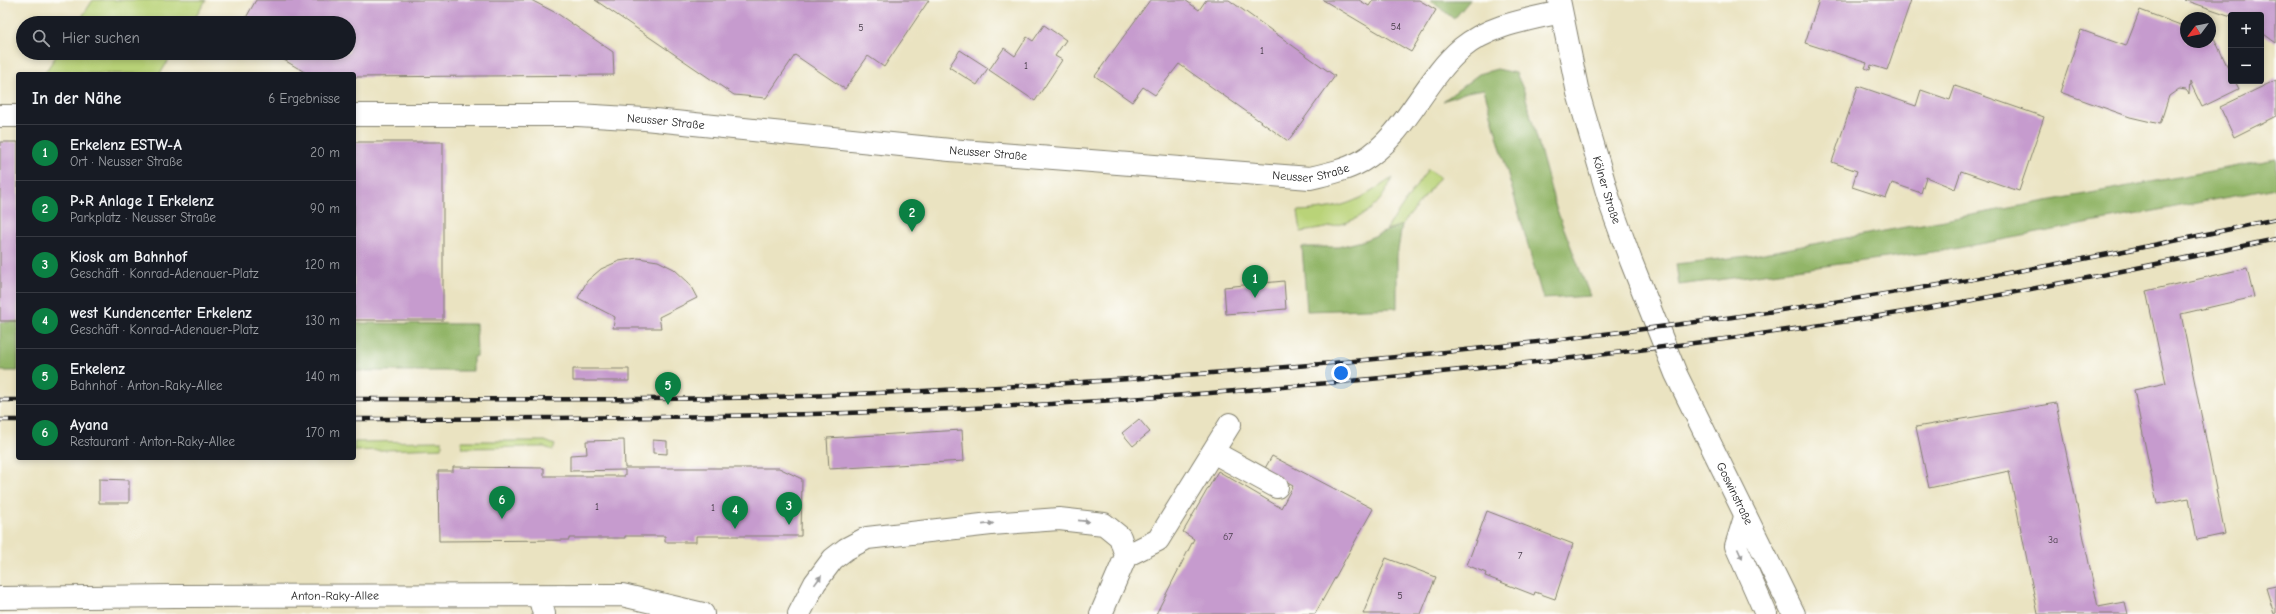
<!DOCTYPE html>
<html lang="de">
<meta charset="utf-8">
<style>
:root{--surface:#171b24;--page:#242831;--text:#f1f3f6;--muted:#9ea1a6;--line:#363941;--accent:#0b8043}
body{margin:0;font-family:"Comic Neue",sans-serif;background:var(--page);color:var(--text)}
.controls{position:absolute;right:12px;top:12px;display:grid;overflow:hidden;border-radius:4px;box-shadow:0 2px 6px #0003}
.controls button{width:36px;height:36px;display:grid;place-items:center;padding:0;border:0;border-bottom:1px solid var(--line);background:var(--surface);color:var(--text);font:20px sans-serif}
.compass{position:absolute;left:2180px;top:12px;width:36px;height:36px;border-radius:50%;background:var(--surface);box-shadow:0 2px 6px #0003;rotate:238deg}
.you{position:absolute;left:1341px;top:373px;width:14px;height:14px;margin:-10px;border:3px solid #fff;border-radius:50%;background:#1a73e8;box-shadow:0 0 0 6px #1a73e833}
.badge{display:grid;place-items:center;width:26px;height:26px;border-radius:50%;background:var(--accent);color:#fff;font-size:13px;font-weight:700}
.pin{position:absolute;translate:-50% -33px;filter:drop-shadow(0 1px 2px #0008)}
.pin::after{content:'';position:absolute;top:21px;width:14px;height:12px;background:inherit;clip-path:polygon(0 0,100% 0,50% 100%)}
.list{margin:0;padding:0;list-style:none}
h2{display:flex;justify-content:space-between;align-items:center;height:52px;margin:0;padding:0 16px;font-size:17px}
h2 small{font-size:13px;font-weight:400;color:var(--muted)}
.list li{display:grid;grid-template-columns:26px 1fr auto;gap:12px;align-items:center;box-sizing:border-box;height:56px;padding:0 16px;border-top:1px solid var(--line)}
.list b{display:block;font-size:15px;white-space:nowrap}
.list p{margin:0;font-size:13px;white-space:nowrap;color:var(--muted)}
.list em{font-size:13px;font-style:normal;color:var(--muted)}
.icon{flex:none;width:22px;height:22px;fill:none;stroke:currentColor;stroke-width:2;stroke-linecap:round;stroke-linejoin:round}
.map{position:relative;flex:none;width:2276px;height:614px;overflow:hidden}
.search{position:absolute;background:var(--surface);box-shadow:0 2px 6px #0003;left:16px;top:16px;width:340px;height:44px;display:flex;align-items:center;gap:10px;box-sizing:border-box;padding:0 14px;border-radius:22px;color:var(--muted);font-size:15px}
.panel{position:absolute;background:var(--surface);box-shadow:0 2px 6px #0003;left:16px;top:72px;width:340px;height:388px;border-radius:4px}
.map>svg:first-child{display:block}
.green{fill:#b9d378;stroke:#6a784a}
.forest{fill:#92b568;stroke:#576842}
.building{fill:#c69bce}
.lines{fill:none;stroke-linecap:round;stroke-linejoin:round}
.minor-casing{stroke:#83806e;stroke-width:24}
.major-casing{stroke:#83806e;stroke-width:24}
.minor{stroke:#fff;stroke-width:22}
.major{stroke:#fff;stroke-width:22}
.rail-casing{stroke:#1c1c1c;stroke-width:4.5}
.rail{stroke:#fdfcf7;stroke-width:3;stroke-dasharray:9;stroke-linecap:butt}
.oneway{fill:#999}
.labels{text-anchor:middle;stroke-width:3;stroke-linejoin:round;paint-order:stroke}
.number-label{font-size:10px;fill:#463c48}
.street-label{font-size:12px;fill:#1c1c1c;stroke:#fdfcf7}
</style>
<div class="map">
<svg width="2276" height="614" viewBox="0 0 2276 614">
<rect width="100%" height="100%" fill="#fdfcf7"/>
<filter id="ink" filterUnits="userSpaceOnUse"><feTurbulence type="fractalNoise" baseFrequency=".025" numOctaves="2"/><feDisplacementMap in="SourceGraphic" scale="8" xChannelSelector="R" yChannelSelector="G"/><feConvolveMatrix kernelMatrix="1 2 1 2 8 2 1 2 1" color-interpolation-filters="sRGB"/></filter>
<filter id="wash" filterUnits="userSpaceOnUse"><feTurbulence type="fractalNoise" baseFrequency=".012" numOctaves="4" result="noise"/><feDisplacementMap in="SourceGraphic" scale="16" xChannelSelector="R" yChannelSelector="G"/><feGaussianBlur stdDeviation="0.9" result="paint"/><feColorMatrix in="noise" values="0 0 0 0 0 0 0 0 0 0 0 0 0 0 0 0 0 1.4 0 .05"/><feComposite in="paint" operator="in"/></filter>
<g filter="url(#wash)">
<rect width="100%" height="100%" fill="#eae3c1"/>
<path class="green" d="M 93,0 L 206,0 L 192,23 L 78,23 Z
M 58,53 L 173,53 L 160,74 L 44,74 Z
M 1428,169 L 1440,177 L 1402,225 L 1386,230 Z
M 1392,178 C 1376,221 1340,226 1301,232 L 1298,211 C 1342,209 1356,203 1392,178 Z
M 442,441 L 442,448 L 354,451 L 354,442 Z
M 461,441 L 545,441 L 555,445 L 553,450 L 544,447 L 462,448 Z"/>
<path class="forest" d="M 1430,0 L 1470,0 L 1454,19 Z
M 1497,69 L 1516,73 L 1524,91 L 1556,208 L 1590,296 L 1543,299 L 1484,89 L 1467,92 L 1443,101 L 1479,74 Z
M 2276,159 L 2276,188 L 1948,250 L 1679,285 L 1676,264 L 1748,256 Z
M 1402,225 L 1397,256 L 1397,308 L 1307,311 L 1302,247 L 1338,247 L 1362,241 Z
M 0,322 L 18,322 L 18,371 L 0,371 Z
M 354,323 L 476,324 L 477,356 L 473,357 L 473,371 L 354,371 Z"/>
<g id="blocks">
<path class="building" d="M 256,0 L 531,0 L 558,14 L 613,52 L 614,75 L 354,77 L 354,74 L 308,74 L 272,53 L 349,53 L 349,23 L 243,23 Z
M 595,0 L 929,0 L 884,67 L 868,56 L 845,89 L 795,55 L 766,98 L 734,95 Z
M 1150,0 L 1185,0 L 1199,10 L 1206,0 L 1229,0 L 1335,76 L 1288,141 L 1179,64 L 1155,95 L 1143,87 L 1132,102 L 1095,76 Z
M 1323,0 L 1359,0 L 1369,6 L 1373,0 L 1419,0 L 1436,10 L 1411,52 Z
M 1819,0 L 1911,0 L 1887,70 L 1871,65 L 1870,70 L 1865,68 L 1867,63 L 1805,43 Z
M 2185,0 L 2276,0 L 2276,43 L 2261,32 L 2261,15 L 2231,16 Z
M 2140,10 L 2186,27 L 2186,42 L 2210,42 L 2210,37 L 2214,38 L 2231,74 L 2231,81 L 2235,81 L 2239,89 L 2202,107 L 2190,82 L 2189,94 L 2186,90 L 2179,89 L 2169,96 L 2160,124 L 2130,117 L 2060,92 L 2081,30 L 2126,46 Z
M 1044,25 L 1066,40 L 1055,56 L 1062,60 L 1035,101 L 989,70 L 1004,48 L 1015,56 L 1027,37 L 1033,41 Z
M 960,50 L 988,68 L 977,85 L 949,67 Z
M 2276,80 L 2276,116 L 2234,137 L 2220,107 Z
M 1858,86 L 1916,106 L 1921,90 L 1950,100 L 1955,86 L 2044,117 L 2019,191 L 1961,171 L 1955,189 L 1926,177 L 1921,193 L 1892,183 L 1886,198 L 1852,187 L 1857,171 L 1832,162 Z
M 0,142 L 18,142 L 18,321 L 0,321 Z
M 354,142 L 443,142 L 443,320 L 354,320 Z
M 638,258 L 658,261 L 674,269 L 689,283 L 697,298 L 659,317 L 661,328 L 613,328 L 615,317 L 578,298 L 587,281 L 601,269 L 619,261 Z
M 2247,268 L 2254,297 L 2181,314 L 2225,534 L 2197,540 L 2189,498 L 2157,504 L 2134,390 L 2166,383 L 2146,291 Z
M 1284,281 L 1286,309 L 1226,314 L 1224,287 Z
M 573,369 L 629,369 L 629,381 L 573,381 Z
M 2056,403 L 2098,607 L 2125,602 L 2128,614 L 2038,614 L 2009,471 L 1929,488 L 1916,427 Z
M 1139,419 L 1150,432 L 1133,446 L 1122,433 Z
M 962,430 L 964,461 L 829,469 L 827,438 Z
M 624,440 L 625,468 L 779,468 L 802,479 L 801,536 L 696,536 L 696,542 L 665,542 L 665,536 L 625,536 L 625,538 L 569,538 L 569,540 L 439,541 L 438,471 L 453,471 L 453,467 L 544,468 L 544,476 L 625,476 L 625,470 L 570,471 L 570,455 L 587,454 L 586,441 Z
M 653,440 L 667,441 L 667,454 L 653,453 Z
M 1272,456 L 1373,509 L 1315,614 L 1156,614 L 1194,539 L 1183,532 L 1218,471 L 1281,508 L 1293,486 L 1264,470 Z
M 99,479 L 129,480 L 129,503 L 99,503 Z
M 1487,511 L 1573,544 L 1555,599 L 1535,592 L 1534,595 L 1485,576 L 1486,573 L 1467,565 Z
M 1386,558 L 1436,577 L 1421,614 L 1363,614 Z
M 2276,586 L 2276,613 L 2274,614 L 2266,588 Z"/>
</g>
</g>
<g filter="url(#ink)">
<use href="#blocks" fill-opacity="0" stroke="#83806e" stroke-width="1"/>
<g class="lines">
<g class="minor-casing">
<g id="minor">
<path id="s1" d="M 354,115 L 578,115 L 645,119 L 950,150 L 1310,178 C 1328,174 1346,170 1362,161 C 1406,135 1424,80 1462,48 C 1490,25 1527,20 1561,12"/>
<path d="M 0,116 L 18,116"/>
<path d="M 1213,452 L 1277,487"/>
<path d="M 1126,556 L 1158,540 L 1230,424"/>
<path d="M 539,596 L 544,614"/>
<path id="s2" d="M 0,598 L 175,596 L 622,595 L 703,614"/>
<path d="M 799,614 L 815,583 L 833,559 L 846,549 L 867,538 L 991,524 L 1059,519 L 1104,524 L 1120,537 L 1126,556 L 1101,614"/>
</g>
</g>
<g class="major-casing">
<g id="major">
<path id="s3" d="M 1559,0 L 1578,93 L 1611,206 L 1631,261 L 1676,374 L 1794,614"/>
<path d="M 1745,517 L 1736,546 L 1766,614"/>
</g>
</g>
<use href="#minor" class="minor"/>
<use href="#major" class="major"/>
<g class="rail-casing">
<path id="rail" d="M 354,399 C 513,399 672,401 830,395 C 1316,376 1801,325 2276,219
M 0,400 L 18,400
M 354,419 C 545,418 736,418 928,410 C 1109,403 1290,388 1470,369 C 1635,352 1799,331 1962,302 C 2067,283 2172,261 2276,239
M 0,420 L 18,420"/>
</g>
<use href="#rail" class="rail"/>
</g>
<defs><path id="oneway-solid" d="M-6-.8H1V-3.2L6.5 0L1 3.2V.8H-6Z"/></defs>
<g class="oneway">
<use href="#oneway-solid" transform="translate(1084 521) rotate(6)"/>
<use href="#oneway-solid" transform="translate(988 524) rotate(-6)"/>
<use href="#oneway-solid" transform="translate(1740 554) rotate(66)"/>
<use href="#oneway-solid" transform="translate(818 580) rotate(-54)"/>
</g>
</g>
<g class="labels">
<g class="number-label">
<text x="1396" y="30">54</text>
<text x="861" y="31">5</text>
<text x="1262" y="54">1</text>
<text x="1026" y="69">1</text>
<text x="597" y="510">1</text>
<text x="713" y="511">1</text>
<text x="1228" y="540">67</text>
<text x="2053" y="543">3a</text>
<text x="1520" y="559">7</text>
<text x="1400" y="599">5</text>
</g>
<g class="street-label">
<text dy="4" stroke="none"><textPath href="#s1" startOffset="312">Neusser Straße</textPath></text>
<text dy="4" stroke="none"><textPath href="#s1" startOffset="636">Neusser Straße</textPath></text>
<text dy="4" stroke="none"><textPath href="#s1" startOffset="960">Neusser Straße</textPath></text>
<text dy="4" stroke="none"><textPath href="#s3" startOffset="196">Kölner Straße</textPath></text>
<text dy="4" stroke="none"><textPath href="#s3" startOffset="526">Goswinstraße</textPath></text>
<text dy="4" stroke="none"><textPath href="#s2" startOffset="335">Anton-Raky-Allee</textPath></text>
</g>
</g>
</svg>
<div class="controls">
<button>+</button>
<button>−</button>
</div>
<svg class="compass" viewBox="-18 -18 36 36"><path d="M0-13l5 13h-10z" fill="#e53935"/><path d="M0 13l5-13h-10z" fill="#9ea1a6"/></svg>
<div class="you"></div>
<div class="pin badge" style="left:1255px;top:298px">1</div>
<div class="pin badge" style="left:912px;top:232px">2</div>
<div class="pin badge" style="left:789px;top:525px">3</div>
<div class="pin badge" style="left:735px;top:529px">4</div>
<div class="pin badge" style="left:668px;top:405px">5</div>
<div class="pin badge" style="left:502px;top:519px">6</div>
<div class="search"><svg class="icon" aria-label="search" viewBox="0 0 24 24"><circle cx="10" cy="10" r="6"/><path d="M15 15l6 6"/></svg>Hier suchen</div>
<section class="panel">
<h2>In der Nähe<small>6 Ergebnisse</small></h2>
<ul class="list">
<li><span class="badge">1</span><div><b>Erkelenz ESTW-A</b><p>Ort · Neusser Straße</p></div><em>20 m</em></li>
<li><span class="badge">2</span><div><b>P+R Anlage I Erkelenz</b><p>Parkplatz · Neusser Straße</p></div><em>90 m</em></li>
<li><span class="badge">3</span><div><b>Kiosk am Bahnhof</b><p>Geschäft · Konrad-Adenauer-Platz</p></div><em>120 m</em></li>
<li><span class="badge">4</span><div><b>west Kundencenter Erkelenz</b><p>Geschäft · Konrad-Adenauer-Platz</p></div><em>130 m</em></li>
<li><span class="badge">5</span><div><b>Erkelenz</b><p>Bahnhof · Anton-Raky-Allee</p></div><em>140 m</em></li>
<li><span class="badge">6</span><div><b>Ayana</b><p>Restaurant · Anton-Raky-Allee</p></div><em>170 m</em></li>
</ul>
</section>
</div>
